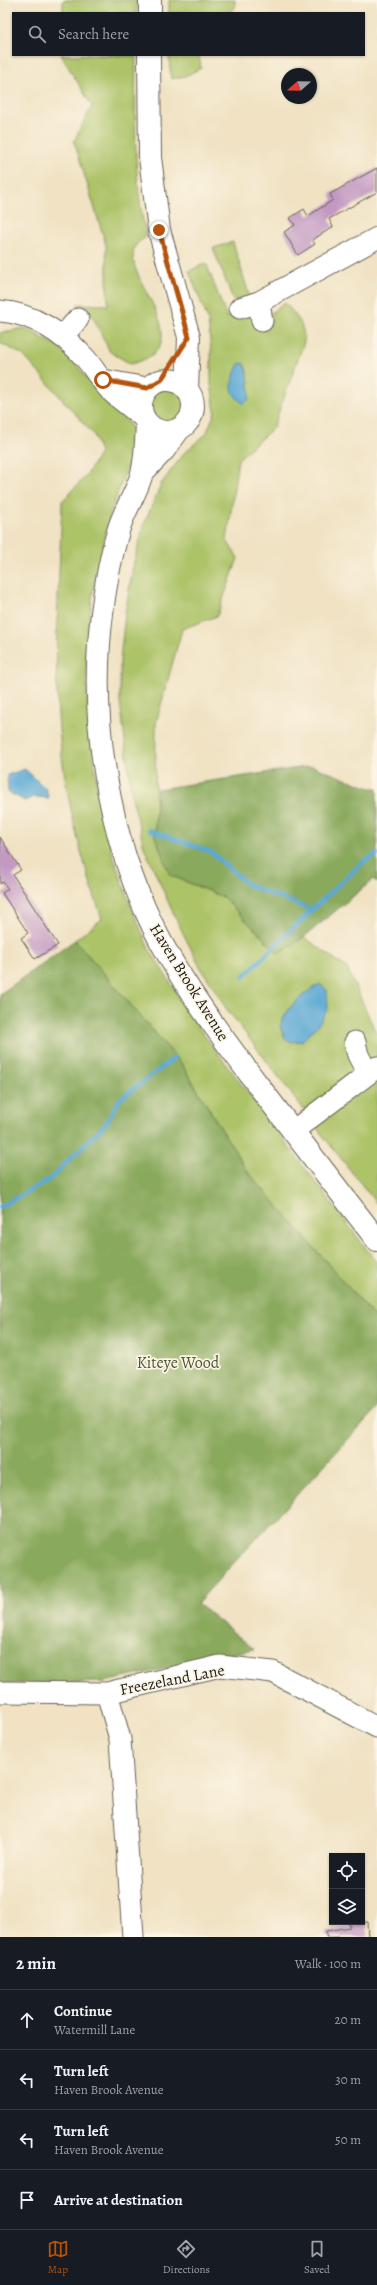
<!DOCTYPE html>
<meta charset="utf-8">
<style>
:root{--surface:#171b24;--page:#20242c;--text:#f1f3f6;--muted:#9ea1a6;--line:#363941;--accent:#b45309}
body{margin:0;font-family:Alegreya,serif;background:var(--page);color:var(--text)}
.controls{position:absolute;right:12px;bottom:12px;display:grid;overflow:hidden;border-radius:0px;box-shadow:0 1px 3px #0004}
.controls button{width:36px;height:36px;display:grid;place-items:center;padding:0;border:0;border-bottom:1px solid var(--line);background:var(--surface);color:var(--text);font:20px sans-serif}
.compass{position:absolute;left:281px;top:68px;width:36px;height:36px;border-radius:50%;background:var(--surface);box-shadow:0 1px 3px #0004;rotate:250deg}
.stop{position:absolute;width:12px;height:12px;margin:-9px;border:3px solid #b45309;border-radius:50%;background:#fff}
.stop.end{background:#b45309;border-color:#fff;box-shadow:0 1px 4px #0008}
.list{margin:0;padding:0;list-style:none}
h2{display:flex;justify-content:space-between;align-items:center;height:52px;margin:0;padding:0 16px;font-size:17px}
h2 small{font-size:13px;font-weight:400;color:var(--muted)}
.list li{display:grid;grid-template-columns:26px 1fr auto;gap:12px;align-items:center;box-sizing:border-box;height:60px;padding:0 16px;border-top:1px solid var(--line)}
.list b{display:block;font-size:15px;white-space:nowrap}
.list p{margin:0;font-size:13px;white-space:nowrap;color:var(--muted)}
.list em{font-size:13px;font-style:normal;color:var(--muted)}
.icon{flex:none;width:22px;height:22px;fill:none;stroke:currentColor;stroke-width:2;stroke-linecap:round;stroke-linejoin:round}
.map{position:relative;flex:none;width:377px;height:1937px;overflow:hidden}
.search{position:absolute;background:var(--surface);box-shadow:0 1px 3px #0004;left:12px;right:12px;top:12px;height:44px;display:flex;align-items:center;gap:10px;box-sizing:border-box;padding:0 14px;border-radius:0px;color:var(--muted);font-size:15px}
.sheet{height:292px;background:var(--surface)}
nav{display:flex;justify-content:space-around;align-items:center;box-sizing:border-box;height:56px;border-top:1px solid var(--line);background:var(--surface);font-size:11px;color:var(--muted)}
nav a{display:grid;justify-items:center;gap:2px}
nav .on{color:var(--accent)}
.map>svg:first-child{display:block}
.green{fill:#acc368;stroke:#647042}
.forest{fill:#89a95c;stroke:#52623c}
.water{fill:#5aa8d4;stroke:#3b6278}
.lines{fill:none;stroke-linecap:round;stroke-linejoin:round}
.stream{stroke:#5aa8d4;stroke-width:4.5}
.building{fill:#c399c3}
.minor-casing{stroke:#666156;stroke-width:23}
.major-casing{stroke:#666156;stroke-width:24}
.minor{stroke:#fff;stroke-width:21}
.major{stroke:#fff;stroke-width:22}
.route{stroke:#b45309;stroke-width:5}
.labels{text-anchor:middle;stroke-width:3.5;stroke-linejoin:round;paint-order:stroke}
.street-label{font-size:16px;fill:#1c1c1c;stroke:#fcf5e5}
.park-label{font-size:16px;fill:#4e5637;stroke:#fcf5e5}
</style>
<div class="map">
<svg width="377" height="1937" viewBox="0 0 377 1937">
<rect width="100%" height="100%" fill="#fcf5e5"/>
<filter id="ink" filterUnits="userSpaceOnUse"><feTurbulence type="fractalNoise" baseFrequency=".025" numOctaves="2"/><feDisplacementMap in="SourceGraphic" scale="8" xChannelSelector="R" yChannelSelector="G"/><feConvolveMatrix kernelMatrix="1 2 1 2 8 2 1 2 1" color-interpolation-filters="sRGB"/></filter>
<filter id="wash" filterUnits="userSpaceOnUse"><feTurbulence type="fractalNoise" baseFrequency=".012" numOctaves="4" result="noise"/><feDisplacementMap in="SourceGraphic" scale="16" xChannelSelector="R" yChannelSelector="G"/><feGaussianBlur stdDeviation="0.9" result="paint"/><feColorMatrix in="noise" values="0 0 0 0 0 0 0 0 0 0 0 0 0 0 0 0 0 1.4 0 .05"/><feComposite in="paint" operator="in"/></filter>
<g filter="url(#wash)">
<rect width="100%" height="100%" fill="#f0e2c3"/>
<path class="green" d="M 63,0 L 137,0 L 137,13 L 63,13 Z
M 169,0 L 235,0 L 235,8 L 227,13 L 169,13 Z
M 61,55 L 136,55 C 135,117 133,176 146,237 C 143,239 138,242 136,245 C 116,276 208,344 131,364 L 110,352 L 93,317 L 77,304 L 108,305 L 106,245 L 74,141 L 92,106 Z
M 169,55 L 199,55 L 201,68 L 185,76 L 171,79 Z
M 233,242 L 250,298 L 234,302 L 213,248 Z
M 206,263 L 227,318 L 243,313 L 270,326 L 272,312 L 285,303 C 296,316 305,324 304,342 L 273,428 L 238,459 L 227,541 L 238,558 L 217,616 L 182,629 L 156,723 L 155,836 L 170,875 L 223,897 L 279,954 L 304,937 L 347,968 L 377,1035 L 377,1060 L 358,1071 L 307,1114 L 226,1008 L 198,963 L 174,915 L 144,847 L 132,797 L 120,701 L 120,660 L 125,614 L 133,566 L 144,524 L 161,484 L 185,452 L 206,434 L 215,412 L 211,384 L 211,351 L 208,320 L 189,271 Z
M 25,328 L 57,346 L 76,364 L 94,388 L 123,413 L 134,433 L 128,465 L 111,511 L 94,584 L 86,646 L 87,700 L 99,804 L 113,856 L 129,901 L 149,949 L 201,1031 L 377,1263 L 377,1320 L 247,1171 L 181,1063 L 75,940 L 102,919 C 76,843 59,773 57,692 C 55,629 60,565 62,501 L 86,476 L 100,453 L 94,435 L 23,355 L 0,343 L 0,333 L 3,332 Z
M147 406a19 19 0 1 1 38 0a19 19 0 1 1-38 0Z
M 377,1070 L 377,1204 L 312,1122 Z"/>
<path class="forest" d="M 312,766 L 370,788 L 377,788 L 377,883 L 374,879 L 304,937 L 279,954 L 223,897 L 170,875 L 155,836 L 157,789 Z
M 75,940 L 181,1063 L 247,1171 L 377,1320 L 377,1408 L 197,1603 L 254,1649 L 105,1682 L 0,1684 L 0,994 Z"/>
<path class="water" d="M 244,363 C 249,374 250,387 249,399 L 244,404 C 226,391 231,381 239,364 Z
M 25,769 L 46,789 L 49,798 L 33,797 L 25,801 L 8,792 L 7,775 Z
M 320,984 L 327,990 L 328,1009 L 318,1025 L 302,1041 L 291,1042 L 285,1038 L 280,1026 C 286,1008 303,993 320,984 Z"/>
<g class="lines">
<path class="stream" d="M 149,830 L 211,852 L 248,885 L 312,910 L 363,862 L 377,854
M 243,977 L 312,910
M 0,1207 L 50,1179 L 106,1123 L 119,1100 L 174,1058"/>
</g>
<g id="blocks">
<path class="building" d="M 377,168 L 377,192 L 329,219 L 333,227 L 312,240 L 315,244 L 298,255 L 284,232 L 295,225 L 290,218 L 304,209 L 308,216 L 333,200 L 330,194 Z
M 0,837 L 21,870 L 13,875 L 58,945 L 35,959 L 21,938 L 28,933 L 2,893 L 8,889 L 3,882 L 0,884 Z
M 349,1922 L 367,1922 L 368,1937 L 326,1937 L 326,1931 L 350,1927 Z"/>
</g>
</g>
<g filter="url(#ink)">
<use href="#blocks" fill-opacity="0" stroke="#666156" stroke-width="1"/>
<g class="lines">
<g class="minor-casing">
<path id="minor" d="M 259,302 L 262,321
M 240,308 L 259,302 L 377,238
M 0,311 C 32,313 64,334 85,358 C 95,369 102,384 114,394 C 123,402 133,409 143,417
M 62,337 L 78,319
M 103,380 L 147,388
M 355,1042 L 358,1055 L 368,1074
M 293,1131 L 377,1067
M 0,1692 L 107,1693 L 220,1666 L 273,1672 L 377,1727
M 107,1693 L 120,1739 L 133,1937"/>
</g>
<g class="major-casing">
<path id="major" d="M 150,13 L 150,0
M 149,55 L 150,157 L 159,230 L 189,337 L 187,390
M141 406a26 26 0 1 1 52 0a26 26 0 1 1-52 0Z
M 147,424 C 146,439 146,458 142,473 C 137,492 125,509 119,528 C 108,565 102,605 99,644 C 92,743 114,855 161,942 C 188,992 222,1037 255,1081 C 295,1134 336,1187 377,1240
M 142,473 L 164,450 L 180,428"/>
</g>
<use href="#minor" class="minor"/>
<use href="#major" class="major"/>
</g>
</g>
<g class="lines" filter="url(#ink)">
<path class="route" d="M 103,380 L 147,388 L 161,380 L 189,337 L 159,230"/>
</g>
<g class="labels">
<g class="street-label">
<text transform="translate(190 982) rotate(58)" y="6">Haven Brook Avenue</text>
<text transform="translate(172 1679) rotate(-11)" y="6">Freezeland Lane</text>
</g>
<g class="park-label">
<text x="178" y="1368">Kiteye Wood</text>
</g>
</g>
</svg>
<div class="controls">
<button><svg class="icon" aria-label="locate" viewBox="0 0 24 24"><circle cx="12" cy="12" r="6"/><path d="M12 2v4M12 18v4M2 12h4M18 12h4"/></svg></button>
<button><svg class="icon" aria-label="layers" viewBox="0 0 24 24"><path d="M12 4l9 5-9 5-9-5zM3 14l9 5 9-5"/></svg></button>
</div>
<svg class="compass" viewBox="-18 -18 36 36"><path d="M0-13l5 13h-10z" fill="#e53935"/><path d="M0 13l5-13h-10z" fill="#9ea1a6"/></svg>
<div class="stop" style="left:103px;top:380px"></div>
<div class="stop end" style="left:159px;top:230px"></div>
<div class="search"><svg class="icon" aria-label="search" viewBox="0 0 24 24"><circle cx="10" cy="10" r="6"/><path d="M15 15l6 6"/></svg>Search here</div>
</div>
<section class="sheet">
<h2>2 min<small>Walk · 100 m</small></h2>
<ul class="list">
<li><svg class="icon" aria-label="ahead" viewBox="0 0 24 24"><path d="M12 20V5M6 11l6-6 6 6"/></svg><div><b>Continue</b><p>Watermill Lane</p></div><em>20 m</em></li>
<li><svg class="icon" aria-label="left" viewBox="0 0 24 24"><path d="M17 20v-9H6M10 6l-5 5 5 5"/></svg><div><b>Turn left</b><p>Haven Brook Avenue</p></div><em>30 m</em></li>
<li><svg class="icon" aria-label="left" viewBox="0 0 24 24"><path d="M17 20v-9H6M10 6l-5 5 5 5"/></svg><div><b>Turn left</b><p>Haven Brook Avenue</p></div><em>50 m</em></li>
<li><svg class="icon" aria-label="arrive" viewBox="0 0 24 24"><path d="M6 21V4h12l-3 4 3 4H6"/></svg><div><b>Arrive at destination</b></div></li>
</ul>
</section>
<nav>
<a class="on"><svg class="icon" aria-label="map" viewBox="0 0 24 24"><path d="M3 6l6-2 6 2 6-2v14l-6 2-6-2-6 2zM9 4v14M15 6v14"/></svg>Map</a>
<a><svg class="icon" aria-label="directions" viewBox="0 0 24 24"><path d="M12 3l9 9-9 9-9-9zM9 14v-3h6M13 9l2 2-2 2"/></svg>Directions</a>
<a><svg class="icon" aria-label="saved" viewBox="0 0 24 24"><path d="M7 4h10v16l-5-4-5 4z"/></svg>Saved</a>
</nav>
